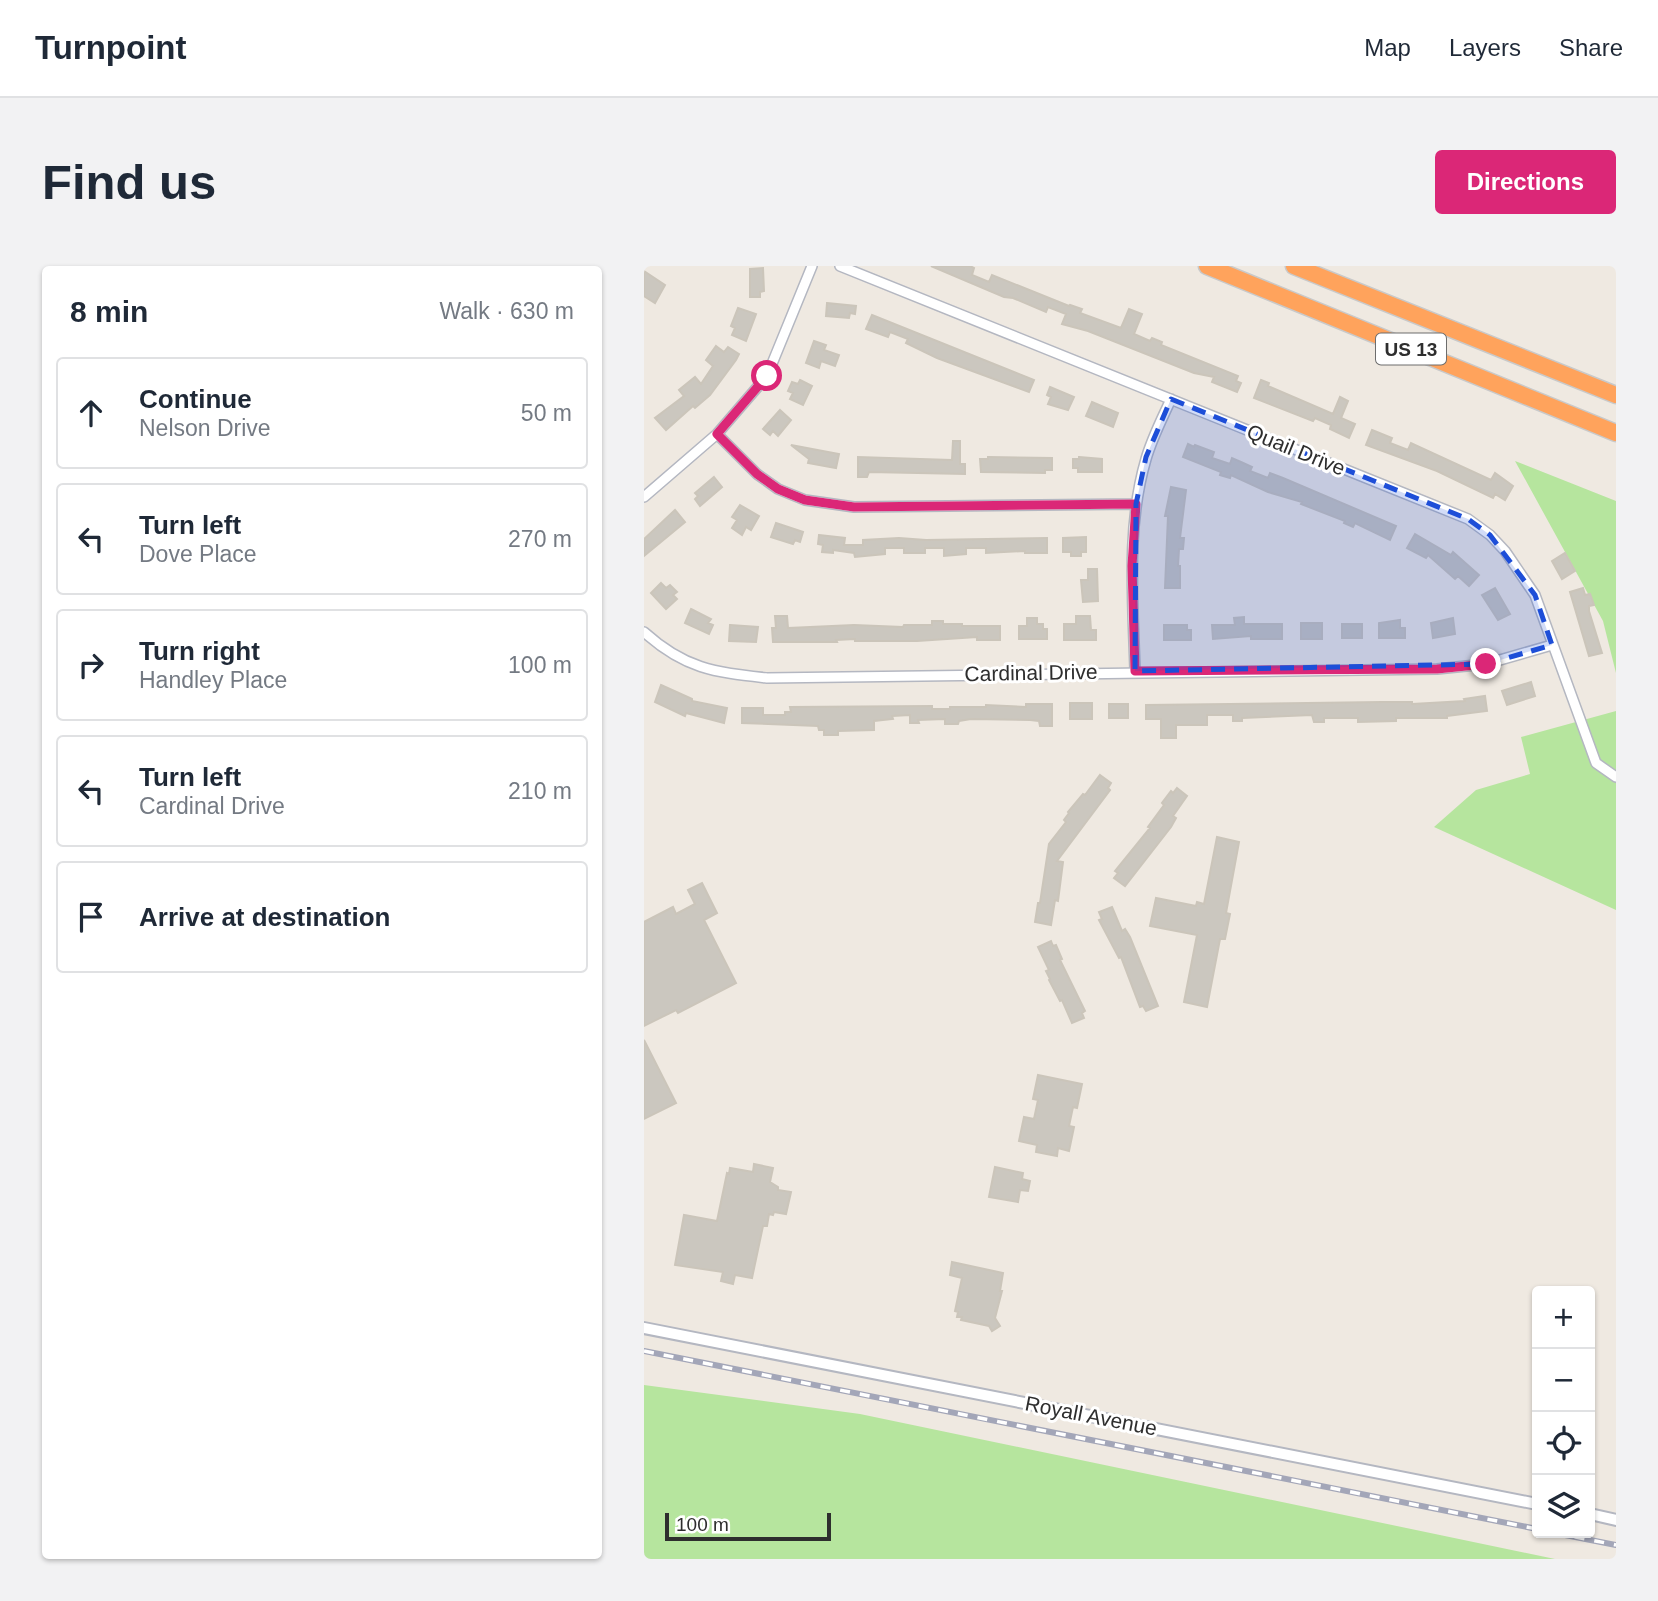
<!DOCTYPE html>
<meta charset="utf-8">
<style>
:root{--surface:#fff;--page:#f2f2f3;--text:#1f2937;--muted:#747a83;--line:#e0e1e3;--accent:#db2777}
body{margin:0;font-family:Arial,sans-serif;background:var(--page);color:var(--text)}
.controls{position:absolute;right:21px;bottom:21px;display:grid;overflow:hidden;border-radius:7px;box-shadow:0 2px 5px #0004}
.controls button{width:63px;height:63px;display:grid;place-items:center;padding:0;border:0;border-bottom:2px solid var(--line);background:var(--surface);color:var(--text);font:35px sans-serif}
.scale{position:absolute;left:21px;bottom:18px;width:166px;box-sizing:border-box;padding-left:7px;border:4px solid #2e2e2e;border-top:0;font-size:19px;line-height:24px;white-space:nowrap;color:#2e2e2e;-webkit-text-stroke:5px #fff;paint-order:stroke}
.stop{position:absolute;width:21px;height:21px;margin:-16px;border:5px solid #db2777;border-radius:50%;background:#fff}
.stop.end{background:#db2777;border-color:#fff;box-shadow:0 2px 7px #0008}
.list{margin:0;padding:0;list-style:none}
h2{display:flex;justify-content:space-between;align-items:center;height:91px;margin:0;padding:0 28px;font-size:30px}
h2 small{font-size:23px;font-weight:400;color:var(--muted)}
.list li{display:grid;grid-template-columns:46px 1fr auto;gap:21px;align-items:center;box-sizing:border-box;height:112px;margin:0 14px 14px;padding:0 14px;border:2px solid var(--line);border-radius:7px}
.list b{display:block;font-size:26px;white-space:nowrap}
.list p{margin:0;font-size:23px;white-space:nowrap;color:var(--muted)}
.list em{font-size:23px;font-style:normal;color:var(--muted)}
.icon{flex:none;width:38px;height:38px;fill:none;stroke:currentColor;stroke-width:2;stroke-linecap:round;stroke-linejoin:round}
.map{position:relative;flex:none;width:972px;height:1293px;overflow:hidden;border-radius:7px}
header{display:flex;align-items:center;gap:42px;box-sizing:border-box;height:98px;padding:0 35px;background:var(--surface);border-bottom:2px solid var(--line)}
header strong{font-size:33px}
nav{display:flex;gap:38px;margin-inline-start:auto;font-size:24px}
.intro{display:flex;align-items:center;justify-content:space-between;box-sizing:border-box;height:168px;padding:0 42px}
h1{margin:0;font-size:49px}
.button{padding:18px 32px;border-radius:7px;background:var(--accent);color:#fff;font-size:24px;font-weight:700}
main{display:flex;gap:42px;padding:0 42px}
aside{flex:1;background:var(--surface);border-radius:7px;box-shadow:0 2px 5px #0004}
.map>svg:first-child{display:block}
.green{fill:#b6e59e}
.building{fill:#cbc7bf;stroke:#cbc5ba;stroke-width:2}
.lines{fill:none;stroke-linecap:round;stroke-linejoin:round}
.minor-casing{stroke:#b4b7c1;stroke-width:12}
.tertiary-casing{stroke:#b4b7c1;stroke-width:14}
.motorway-casing{stroke:#c9c9c9;stroke-width:19}
.minor{stroke:#fff;stroke-width:9}
.tertiary{stroke:#fff;stroke-width:10}
.motorway{stroke:#ffa35c;stroke-width:16}
.rail-casing{stroke:#a3a6b8;stroke-width:6}
.rail{stroke:#fff;stroke-width:3.5;stroke-dasharray:10;stroke-linecap:butt}
.route{stroke:#db2777;stroke-width:9}
.marked{fill:#1d4ed8;fill-opacity:0.2;stroke:#1d4ed8;stroke-width:5;stroke-dasharray:14 9;stroke-linejoin:round}
.labels{text-anchor:middle;stroke-width:6;stroke-linejoin:round;paint-order:stroke}
.shield{fill:#fff;stroke:#6d6d6d;stroke-width:2}
.shield-label{font-size:19px;font-weight:bold;fill:#2e2e2e}
.street-label{font-size:21px;fill:#2e2e2e;stroke:#fff}
</style>
<header>
<strong>Turnpoint</strong>
<nav><a>Map</a><a>Layers</a><a>Share</a></nav>
</header>
<div class="intro"><h1>Find us</h1><a class="button">Directions</a></div>
<main>
<aside>
<h2>8 min<small>Walk · 630 m</small></h2>
<ul class="list">
<li><svg class="icon" aria-label="ahead" viewBox="0 0 24 24"><path d="M12 20V5M6 11l6-6 6 6"/></svg><div><b>Continue</b><p>Nelson Drive</p></div><em>50 m</em></li>
<li><svg class="icon" aria-label="left" viewBox="0 0 24 24"><path d="M17 20v-9H6M10 6l-5 5 5 5"/></svg><div><b>Turn left</b><p>Dove Place</p></div><em>270 m</em></li>
<li><svg class="icon" aria-label="right" viewBox="0 0 24 24"><path d="M7 20v-9h11M14 6l5 5-5 5"/></svg><div><b>Turn right</b><p>Handley Place</p></div><em>100 m</em></li>
<li><svg class="icon" aria-label="left" viewBox="0 0 24 24"><path d="M17 20v-9H6M10 6l-5 5 5 5"/></svg><div><b>Turn left</b><p>Cardinal Drive</p></div><em>210 m</em></li>
<li><svg class="icon" aria-label="arrive" viewBox="0 0 24 24"><path d="M6 21V4h12l-3 4 3 4H6"/></svg><div><b>Arrive at destination</b></div></li>
</ul>
</aside>
<div class="map">
<svg width="972" height="1293" viewBox="0 0 972 1293">
<rect width="100%" height="100%" fill="#efe9e1"/>
<path class="green" d="M 871,195 L 972,235 L 972,407 L 959,355 Z
M 972,445 L 972,644 L 790,561 L 832,524 L 886,508 L 877,471 Z
M 0,1119 L 216,1148 L 911,1293 L 0,1293 Z"/>
<path class="building" d="M 287,0 L 326,0 L 330,2 L 328,9 L 345,16 L 348,9 L 425,40 L 426,39 L 438,43 L 436,47 L 477,62 L 485,43 L 498,48 L 490,68 L 506,75 L 508,72 L 518,76 L 517,79 L 594,110 L 592,115 L 597,117 L 593,126 L 568,116 L 570,111 L 550,107 L 444,65 L 418,58 L 422,48 L 404,41 L 402,46 L 369,32 L 360,31 Z
M 119,2 L 120,25 L 116,26 L 116,31 L 106,31 L 106,3 Z
M 0,5 L 21,19 L 11,37 L 0,30 Z
M 183,37 L 212,40 L 211,48 L 206,47 L 205,52 L 182,50 Z
M 94,42 L 112,48 L 102,75 L 88,69 L 91,62 L 87,60 Z
M 228,49 L 390,114 L 385,126 L 293,92 L 262,77 L 264,73 L 246,66 L 244,71 L 222,63 Z
M 170,75 L 182,79 L 180,84 L 195,89 L 191,100 L 177,95 L 175,102 L 162,97 Z
M 72,80 L 80,86 L 84,81 L 95,88 L 92,94 L 66,129 L 51,142 L 49,140 L 22,164 L 11,152 L 40,130 L 35,124 L 51,111 L 57,118 L 69,100 L 62,94 Z
M 156,114 L 168,120 L 159,139 L 146,133 L 149,127 L 144,125 L 148,116 L 154,118 Z
M 617,114 L 625,117 L 624,120 L 689,148 L 696,131 L 704,135 L 697,152 L 711,158 L 705,172 L 686,163 L 687,159 L 671,152 L 669,155 L 610,132 Z
M 406,121 L 430,131 L 424,144 L 404,138 L 407,131 L 403,129 Z
M 448,136 L 474,147 L 469,161 L 442,150 Z
M 136,144 L 147,154 L 134,170 L 129,165 L 126,169 L 119,163 Z
M 728,164 L 748,172 L 746,177 L 764,184 L 767,177 L 847,214 L 851,207 L 869,220 L 861,234 L 851,228 L 849,232 L 793,205 L 722,179 Z
M 309,175 L 316,175 L 316,198 L 321,198 L 321,208 L 225,206 L 223,211 L 214,211 L 214,191 L 308,194 Z
M 544,178 L 550,181 L 551,179 L 570,186 L 568,192 L 586,198 L 588,192 L 597,196 L 608,201 L 606,205 L 624,212 L 626,207 L 639,212 L 752,260 L 746,274 L 711,257 L 709,261 L 700,257 L 701,255 L 657,238 L 658,236 L 624,226 L 587,209 L 586,212 L 576,209 L 577,206 L 539,191 Z
M 147,179 L 195,188 L 192,202 L 164,197 L 165,193 Z
M 344,191 L 408,192 L 408,204 L 401,204 L 401,207 L 337,206 L 336,193 L 344,193 Z
M 435,191 L 458,193 L 458,206 L 434,206 L 434,202 L 429,202 L 429,193 L 435,193 Z
M 70,211 L 78,221 L 56,240 L 51,233 L 54,230 L 51,227 Z
M 527,221 L 542,224 L 536,272 L 540,272 L 539,283 L 535,283 L 534,300 L 536,300 L 536,322 L 521,322 L 524,250 L 521,250 Z
M 96,239 L 115,250 L 107,264 L 102,261 L 98,269 L 88,262 L 93,254 L 88,251 Z
M 31,244 L 41,256 L 0,290 L 0,273 Z
M 132,257 L 159,266 L 156,276 L 151,274 L 149,278 L 127,271 Z
M 771,268 L 807,289 L 809,286 L 835,309 L 825,320 L 814,310 L 811,313 L 784,289 L 782,292 L 763,282 Z
M 175,269 L 201,272 L 200,279 L 219,279 L 219,274 L 255,272 L 282,274 L 403,272 L 403,287 L 381,287 L 381,285 L 342,287 L 342,282 L 322,282 L 322,288 L 300,290 L 300,282 L 281,282 L 281,287 L 260,287 L 260,282 L 241,282 L 241,288 L 211,291 L 210,287 L 189,284 L 189,287 L 178,286 L 179,279 L 174,278 Z
M 442,271 L 442,286 L 437,286 L 437,290 L 427,290 L 427,286 L 419,286 L 419,272 Z
M 921,287 L 931,305 L 918,313 L 908,295 Z
M 444,303 L 453,303 L 454,335 L 439,336 L 437,314 L 444,314 Z
M 17,317 L 22,322 L 26,319 L 33,326 L 29,329 L 33,333 L 22,343 L 7,327 Z
M 851,322 L 866,348 L 854,354 L 838,329 Z
M 939,322 L 941,329 L 946,328 L 950,339 L 945,340 L 945,345 L 958,387 L 945,390 L 926,326 Z
M 47,343 L 67,353 L 64,357 L 69,359 L 65,368 L 41,357 Z
M 131,350 L 143,350 L 144,362 L 210,359 L 259,361 L 260,359 L 288,359 L 288,355 L 299,355 L 299,358 L 318,358 L 318,360 L 356,360 L 356,374 L 333,374 L 333,371 L 273,375 L 211,375 L 211,373 L 192,374 L 193,376 L 129,376 L 128,362 L 132,362 Z
M 432,350 L 446,350 L 447,364 L 452,364 L 452,374 L 420,374 L 420,358 L 432,358 Z
M 600,351 L 600,358 L 638,358 L 638,373 L 607,373 L 607,370 L 569,373 L 568,359 L 591,359 L 590,352 Z
M 383,352 L 393,352 L 393,358 L 399,358 L 399,363 L 403,363 L 403,373 L 375,373 L 375,360 L 383,360 Z
M 809,352 L 811,368 L 789,372 L 787,357 Z
M 756,354 L 756,362 L 761,362 L 761,372 L 735,372 L 735,357 Z
M 657,357 L 678,357 L 678,373 L 657,373 Z
M 698,358 L 718,358 L 718,372 L 698,372 Z
M 86,359 L 114,361 L 112,376 L 85,375 Z
M 520,359 L 543,359 L 543,364 L 547,364 L 547,374 L 520,374 Z
M 887,416 L 891,430 L 863,439 L 858,425 Z
M 17,419 L 48,433 L 48,435 L 83,442 L 80,457 L 42,447 L 41,450 L 11,436 Z
M 841,430 L 843,445 L 803,450 L 803,452 L 752,452 L 752,455 L 714,456 L 714,452 L 680,452 L 680,456 L 670,456 L 668,449 L 598,452 L 598,455 L 589,455 L 589,449 L 563,449 L 563,459 L 532,459 L 532,472 L 517,472 L 517,453 L 502,453 L 502,439 L 738,436 L 768,436 L 768,438 L 821,435 L 820,433 Z
M 426,437 L 448,437 L 448,453 L 426,453 Z
M 382,438 L 408,438 L 408,460 L 396,460 L 395,455 L 386,454 L 327,453 L 315,455 L 314,458 L 301,458 L 301,453 L 274,454 L 275,457 L 266,457 L 266,449 L 248,450 L 249,453 L 230,455 L 230,464 L 194,465 L 194,469 L 180,469 L 180,464 L 175,464 L 174,460 L 98,457 L 98,442 L 119,442 L 119,449 L 141,449 L 141,446 L 147,446 L 146,441 L 288,440 L 288,443 L 306,443 L 306,441 L 342,441 L 342,439 L 382,441 Z
M 465,438 L 484,438 L 484,452 L 465,452 Z
M 456,509 L 467,517 L 464,522 L 466,524 L 413,595 L 419,596 L 414,635 L 411,634 L 407,659 L 391,656 L 394,637 L 396,637 L 405,578 L 422,556 L 420,554 L 425,547 L 424,546 L 439,528 L 441,529 Z
M 533,522 L 543,530 L 529,550 L 532,552 L 527,561 L 481,620 L 470,612 L 474,607 L 471,605 L 506,562 L 504,561 L 520,539 L 518,537 L 527,525 L 529,527 Z
M 573,571 L 595,576 L 582,647 L 586,648 L 581,673 L 576,673 L 563,741 L 540,736 L 553,669 L 506,660 L 512,632 L 552,640 L 553,636 L 560,638 Z
M 58,617 L 73,647 L 60,654 L 92,717 L 34,747 L 32,744 L 0,760 L 0,656 L 29,641 L 32,648 L 51,638 L 44,624 Z
M 468,641 L 478,665 L 481,663 L 486,671 L 514,740 L 502,745 L 499,740 L 496,741 L 477,691 L 475,692 L 455,654 L 458,653 L 455,646 Z
M 407,675 L 409,680 L 412,679 L 418,693 L 416,694 L 441,745 L 438,747 L 440,752 L 428,757 L 418,734 L 416,735 L 405,714 L 406,713 L 402,705 L 405,704 L 394,681 Z
M 0,774 L 32,837 L 0,853 Z
M 394,809 L 438,818 L 433,842 L 429,841 L 425,860 L 430,861 L 425,885 L 414,882 L 413,890 L 392,886 L 393,879 L 375,875 L 380,851 L 390,853 L 394,834 L 389,833 Z
M 110,898 L 129,902 L 126,916 L 134,921 L 134,924 L 147,926 L 142,948 L 130,946 L 129,949 L 125,948 L 123,960 L 119,960 L 108,1012 L 91,1009 L 89,1018 L 77,1015 L 79,1006 L 31,999 L 40,949 L 73,955 L 83,907 L 85,908 L 86,902 L 109,906 Z
M 351,901 L 379,907 L 378,913 L 386,915 L 384,925 L 376,924 L 374,936 L 345,931 Z
M 308,996 L 359,1007 L 356,1025 L 358,1025 L 351,1052 L 356,1060 L 348,1065 L 345,1060 L 317,1054 L 318,1051 L 313,1051 L 314,1046 L 311,1045 L 318,1012 L 306,1009 Z"/>
<g class="lines">
<g class="minor-casing">
<path id="minor" d="M 196,0 L 824,253 L 846,269 L 861,285 L 891,329 L 952,497 L 972,511
M 73,168 L 113,208 L 134,223 L 161,234 L 210,241 L 492,238
M 0,231 L 73,168 L 123,110 L 168,0
M 0,366 C 41,403 70,406 123,412 L 793,403 L 842,398 L 908,379
M 491,405 C 489,335 482,261 502,193 C 508,172 518,153 527,133"/>
</g>
<g class="tertiary-casing">
<path id="tertiary" d="M 0,1062 L 893,1238
M 946,1248 L 972,1254"/>
</g>
<g class="motorway-casing">
<path id="motorway" d="M 563,0 L 972,167
M 650,0 L 972,129"/>
</g>
<use href="#minor" class="minor"/>
<use href="#tertiary" class="tertiary"/>
<use href="#motorway" class="motorway"/>
<g class="rail-casing">
<path id="rail" d="M 0,1085 L 893,1263
M 911,1267 L 972,1279"/>
</g>
<use href="#rail" class="rail"/>
</g>
<g class="lines">
<path class="route" d="M 123,110 L 73,168 L 113,208 L 134,223 L 161,234 L 210,241 L 492,238 L 488,300 L 491,405 L 793,403 L 842,398"/>
</g>
<path class="marked" d="M 527,133 L 824,253 L 846,269 L 891,329 L 908,379 L 842,398 L 491,405 L 492,238 L 502,191 Z"/>
<g class="labels">
<rect class="shield" x="732" y="67.5" width="70" height="31" rx="5"/>
<g class="shield-label">
<text x="767" y="90">US 13</text>
</g>
<g class="street-label">
<text transform="translate(652 184) rotate(22)" y="7">Quail Drive</text>
<text transform="translate(387 407) rotate(-1)" y="7">Cardinal Drive</text>
<text transform="translate(447 1150) rotate(11)" y="7">Royall Avenue</text>
</g>
</g>
</svg>
<div class="controls">
<button>+</button>
<button>−</button>
<button><svg class="icon" aria-label="locate" viewBox="0 0 24 24"><circle cx="12" cy="12" r="6"/><path d="M12 2v4M12 18v4M2 12h4M18 12h4"/></svg></button>
<button><svg class="icon" aria-label="layers" viewBox="0 0 24 24"><path d="M12 4l9 5-9 5-9-5zM3 14l9 5 9-5"/></svg></button>
</div>
<div class="scale">100 m</div>
<div class="stop" style="left:123px;top:110px"></div>
<div class="stop end" style="left:842px;top:398px"></div>
</div>
</main>
